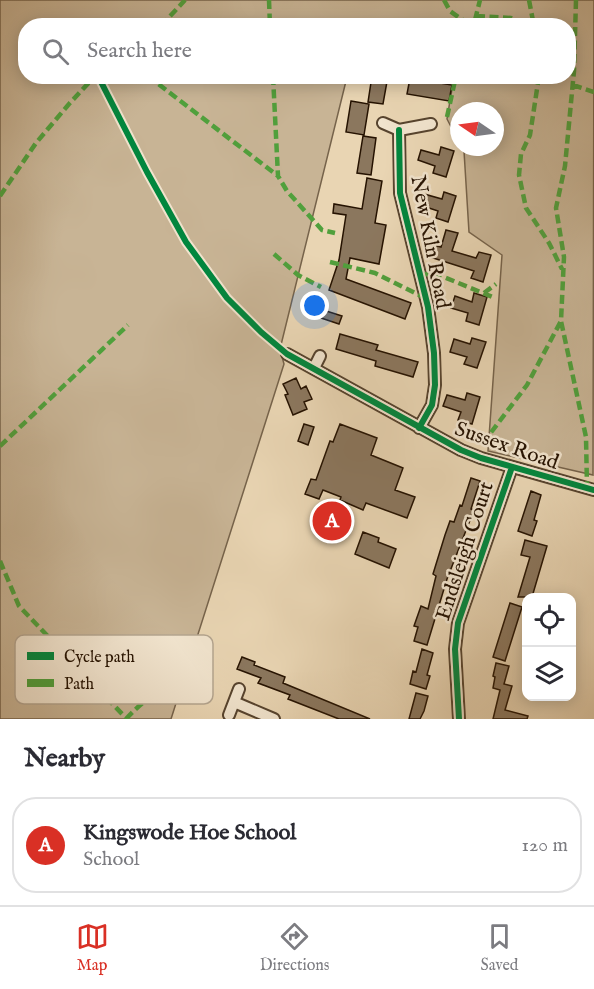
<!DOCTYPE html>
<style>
:root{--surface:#fff;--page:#f7f7f7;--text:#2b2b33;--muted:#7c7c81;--line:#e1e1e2;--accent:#d93025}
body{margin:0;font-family:"IM FELL English",serif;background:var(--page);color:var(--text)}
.controls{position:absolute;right:18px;bottom:18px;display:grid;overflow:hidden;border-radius:12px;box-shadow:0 3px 15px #0003}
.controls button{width:54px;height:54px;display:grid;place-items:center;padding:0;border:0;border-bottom:2px solid var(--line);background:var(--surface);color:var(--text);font:30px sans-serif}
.compass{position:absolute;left:450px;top:102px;width:54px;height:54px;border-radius:50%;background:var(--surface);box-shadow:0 3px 15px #0003;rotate:283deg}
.you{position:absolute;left:315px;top:306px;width:21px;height:21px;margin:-15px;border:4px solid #fff;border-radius:50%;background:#1a73e8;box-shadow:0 0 0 9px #1a73e833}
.badge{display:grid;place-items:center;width:39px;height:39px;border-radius:50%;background:var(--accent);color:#fff;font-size:20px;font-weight:700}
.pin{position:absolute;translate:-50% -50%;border:3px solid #fff;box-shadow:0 2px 6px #0006}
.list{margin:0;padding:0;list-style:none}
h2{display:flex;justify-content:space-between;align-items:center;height:78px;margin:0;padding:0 24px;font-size:26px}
h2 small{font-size:20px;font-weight:400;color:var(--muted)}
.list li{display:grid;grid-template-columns:39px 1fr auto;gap:18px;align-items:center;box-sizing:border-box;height:96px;margin:0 12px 12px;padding:0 12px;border:2px solid var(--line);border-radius:24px}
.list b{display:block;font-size:22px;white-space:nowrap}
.list p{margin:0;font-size:20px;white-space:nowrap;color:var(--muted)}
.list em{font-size:20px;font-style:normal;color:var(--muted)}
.icon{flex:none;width:33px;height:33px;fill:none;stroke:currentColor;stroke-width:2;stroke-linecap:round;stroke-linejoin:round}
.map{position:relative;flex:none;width:594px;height:719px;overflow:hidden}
.search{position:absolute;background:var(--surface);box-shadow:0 3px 15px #0003;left:18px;right:18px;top:18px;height:66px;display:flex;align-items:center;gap:15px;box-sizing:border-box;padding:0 21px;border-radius:24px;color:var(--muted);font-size:22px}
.sheet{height:186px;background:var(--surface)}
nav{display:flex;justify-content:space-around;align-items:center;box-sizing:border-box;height:84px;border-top:2px solid var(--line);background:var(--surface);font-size:16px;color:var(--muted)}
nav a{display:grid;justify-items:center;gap:3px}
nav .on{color:var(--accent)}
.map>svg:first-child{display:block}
.green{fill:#c8b495;stroke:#76634b;stroke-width:1.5}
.building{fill:#8b775e;stroke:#251201;stroke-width:1.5}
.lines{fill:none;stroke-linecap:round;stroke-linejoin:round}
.street-casing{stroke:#56432e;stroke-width:14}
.street{stroke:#f1e4ce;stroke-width:10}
.quiet{stroke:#50a03c;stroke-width:4.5;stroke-dasharray:9 4.5;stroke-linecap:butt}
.cycleway-casing{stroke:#f1e4ce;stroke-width:10}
.cycleway{stroke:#00873e;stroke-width:6}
.labels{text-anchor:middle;stroke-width:5;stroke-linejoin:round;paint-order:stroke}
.street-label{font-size:21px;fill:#251201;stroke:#f1e4ce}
.key{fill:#f1e4ce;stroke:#b4a590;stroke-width:1.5}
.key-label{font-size:16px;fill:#251201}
</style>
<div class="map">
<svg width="594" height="719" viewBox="0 0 594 719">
<rect width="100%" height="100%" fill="#e9d5b3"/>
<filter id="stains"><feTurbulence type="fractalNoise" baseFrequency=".00333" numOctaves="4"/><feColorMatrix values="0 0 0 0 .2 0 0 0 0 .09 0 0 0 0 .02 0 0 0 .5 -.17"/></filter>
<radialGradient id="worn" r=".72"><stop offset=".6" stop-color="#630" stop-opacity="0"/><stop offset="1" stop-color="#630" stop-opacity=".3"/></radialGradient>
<path class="green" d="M 0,0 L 594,0 L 593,475 L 488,451 L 502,255 L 469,232 L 464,151 L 462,147 L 495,147 L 495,111 L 459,111 L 459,142 L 447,119 L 454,77 L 568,76 L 568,26 L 26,26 L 26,76 L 347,77 L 280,349 L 284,364 L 171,719 L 0,719 Z"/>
<path class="building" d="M 372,76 L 388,76 L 383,104 L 368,102 Z
M 410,78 L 452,85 L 449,101 L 407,94 Z
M 351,101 L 369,104 L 364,135 L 346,132 Z
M 363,136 L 376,138 L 371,175 L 357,173 Z
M 441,147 L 454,151 L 446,177 L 433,173 L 435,166 L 418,160 L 421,150 L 439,155 Z
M 367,178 L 382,181 L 375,223 L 386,225 L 379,264 L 350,258 L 346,279 L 411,303 L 405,319 L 329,290 L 339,260 L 346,215 L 333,213 L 334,204 L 362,209 Z
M 444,192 L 456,196 L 448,222 L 436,218 L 438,211 L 420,205 L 424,194 L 442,199 Z
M 446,230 L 458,233 L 452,251 L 476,258 L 479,252 L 491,255 L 483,282 L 471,278 L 474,271 L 430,257 L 433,245 L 441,247 Z
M 474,293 L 487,297 L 479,325 L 466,321 L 468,313 L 451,308 L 455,296 L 472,302 Z
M 320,309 L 342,316 L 339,324 L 318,317 Z
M 340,334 L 378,345 L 376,350 L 418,362 L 413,377 L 375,366 L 376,361 L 336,349 Z
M 472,338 L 486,342 L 477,368 L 464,364 L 467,357 L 450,352 L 454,339 L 470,344 Z
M 296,378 L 301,389 L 306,386 L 312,399 L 304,402 L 307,409 L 293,415 L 285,395 L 288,394 L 283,384 Z
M 467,393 L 480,397 L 472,424 L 458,420 L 461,412 L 443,406 L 447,395 L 465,400 Z
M 304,424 L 314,427 L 308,445 L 298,441 Z
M 340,424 L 377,438 L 371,455 L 403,468 L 395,490 L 415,497 L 407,518 L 366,503 L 363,510 L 340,500 L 341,497 L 323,490 L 319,499 L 305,494 L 311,479 L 316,480 L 330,441 L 333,442 Z
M 471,478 L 480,481 L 471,509 L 474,510 L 447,579 L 427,645 L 414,641 L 418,627 L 414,626 L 421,606 L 428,609 L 436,576 L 433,574 L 445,535 L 450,521 L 454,522 L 460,505 L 462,506 Z
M 531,491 L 541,495 L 534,520 L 537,521 L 532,536 L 518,531 Z
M 363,532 L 379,538 L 378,542 L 396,549 L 389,568 L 355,554 Z
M 525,540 L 547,546 L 532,597 L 518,597 L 530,557 L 521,555 Z
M 510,603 L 522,607 L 505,661 L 493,657 Z
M 422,649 L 433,653 L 427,675 L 430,676 L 426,689 L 410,684 L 413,671 L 416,672 Z
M 242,657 L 255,662 L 254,665 L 285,677 L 283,683 L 370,719 L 339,719 L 288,699 L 290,695 L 258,683 L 261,678 L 237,669 Z
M 496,663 L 509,666 L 504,684 L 512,686 L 505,710 L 528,716 L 527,719 L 493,719 L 500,690 L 493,688 L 495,677 L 493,676 Z
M 416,693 L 428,696 L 424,711 L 420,719 L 409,719 Z"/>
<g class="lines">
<g class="street-casing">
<path id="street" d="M 383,123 L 399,130 L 431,124
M 399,130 L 400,193 L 428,307 L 434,353 L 435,385 L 432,405 L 419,428
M 287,354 L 461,450 L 481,458 L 594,490
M 314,368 L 320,356
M 234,702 L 274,719
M 229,715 L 239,689
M 459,719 L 455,649 L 458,623 L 512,467"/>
</g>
<use href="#street" class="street"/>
<path class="quiet" d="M 269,0 L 270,26
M 444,0 L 450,11 L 471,26
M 529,0 L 534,26
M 576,0 L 574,71 L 565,166 L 556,208 L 564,257 L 561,321 L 586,437 L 587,488
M 476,16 L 511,18 L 528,26
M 475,20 L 480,0
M 161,26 L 185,0
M 148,76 L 278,176
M 273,76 L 278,176 L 287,191 L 322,230 L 335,233
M 539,76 L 530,135 L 521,154 L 519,175 L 526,208 L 549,243 L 562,269
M 573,85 L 594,92
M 447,117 L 456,76
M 0,196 L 36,143 L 69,104 L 95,76
M 274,254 L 298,275 L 321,287
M 330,262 L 375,273 L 425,298
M 420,275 L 434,273 L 495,298
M 484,293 L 496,284
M 483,443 L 527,385 L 561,321
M 0,446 L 128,325
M 0,561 L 19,606 L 126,718
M 126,719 C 141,702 157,694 169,675"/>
<g class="cycleway-casing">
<path id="cycleway" d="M 98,76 L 147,172 L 186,242 L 227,298 L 261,332 L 287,354 L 461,450 L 481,458 L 594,490
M 399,130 L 400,193 L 428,307 L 434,353 L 435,385 L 432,405 L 419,428
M 459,719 L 455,649 L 458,623 L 512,467"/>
</g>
<use href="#cycleway" class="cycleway"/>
</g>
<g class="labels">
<g class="street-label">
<text transform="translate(431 242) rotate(79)" y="7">New Kiln Road</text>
<text transform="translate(507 445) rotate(19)" y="7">Sussex Road</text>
<text transform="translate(464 551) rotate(-72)" y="7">Endsleigh Court</text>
</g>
</g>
<rect x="15" y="635" width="198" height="69" rx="9" class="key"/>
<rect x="27" y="652" width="27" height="8" fill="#00873e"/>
<rect x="27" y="679" width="27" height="8" fill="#50a03c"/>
<g class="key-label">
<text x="64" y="662">Cycle path</text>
<text x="64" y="689">Path</text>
</g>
<rect width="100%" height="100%" filter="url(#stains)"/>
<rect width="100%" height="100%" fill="url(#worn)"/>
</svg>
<div class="controls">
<button><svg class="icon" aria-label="locate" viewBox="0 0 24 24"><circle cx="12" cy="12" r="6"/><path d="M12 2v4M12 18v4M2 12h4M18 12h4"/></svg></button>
<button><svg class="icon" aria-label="layers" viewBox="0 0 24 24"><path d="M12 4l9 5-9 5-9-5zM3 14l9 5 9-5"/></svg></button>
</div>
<svg class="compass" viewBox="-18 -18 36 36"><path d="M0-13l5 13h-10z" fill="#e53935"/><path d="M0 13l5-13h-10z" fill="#7c7c81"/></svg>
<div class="you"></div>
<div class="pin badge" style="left:332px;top:521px">A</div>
<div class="search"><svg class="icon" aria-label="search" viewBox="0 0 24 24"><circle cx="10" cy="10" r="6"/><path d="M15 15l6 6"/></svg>Search here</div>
</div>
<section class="sheet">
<h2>Nearby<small></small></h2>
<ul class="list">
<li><span class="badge">A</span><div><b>Kingswode Hoe School</b><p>School</p></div><em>120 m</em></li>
</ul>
</section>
<nav>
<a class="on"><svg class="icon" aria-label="map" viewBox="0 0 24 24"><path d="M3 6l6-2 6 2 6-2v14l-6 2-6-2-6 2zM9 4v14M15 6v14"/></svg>Map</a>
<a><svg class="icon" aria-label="directions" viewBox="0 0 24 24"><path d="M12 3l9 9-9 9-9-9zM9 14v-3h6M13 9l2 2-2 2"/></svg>Directions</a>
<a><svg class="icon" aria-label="saved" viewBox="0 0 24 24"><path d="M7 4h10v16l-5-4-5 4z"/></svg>Saved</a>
</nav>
